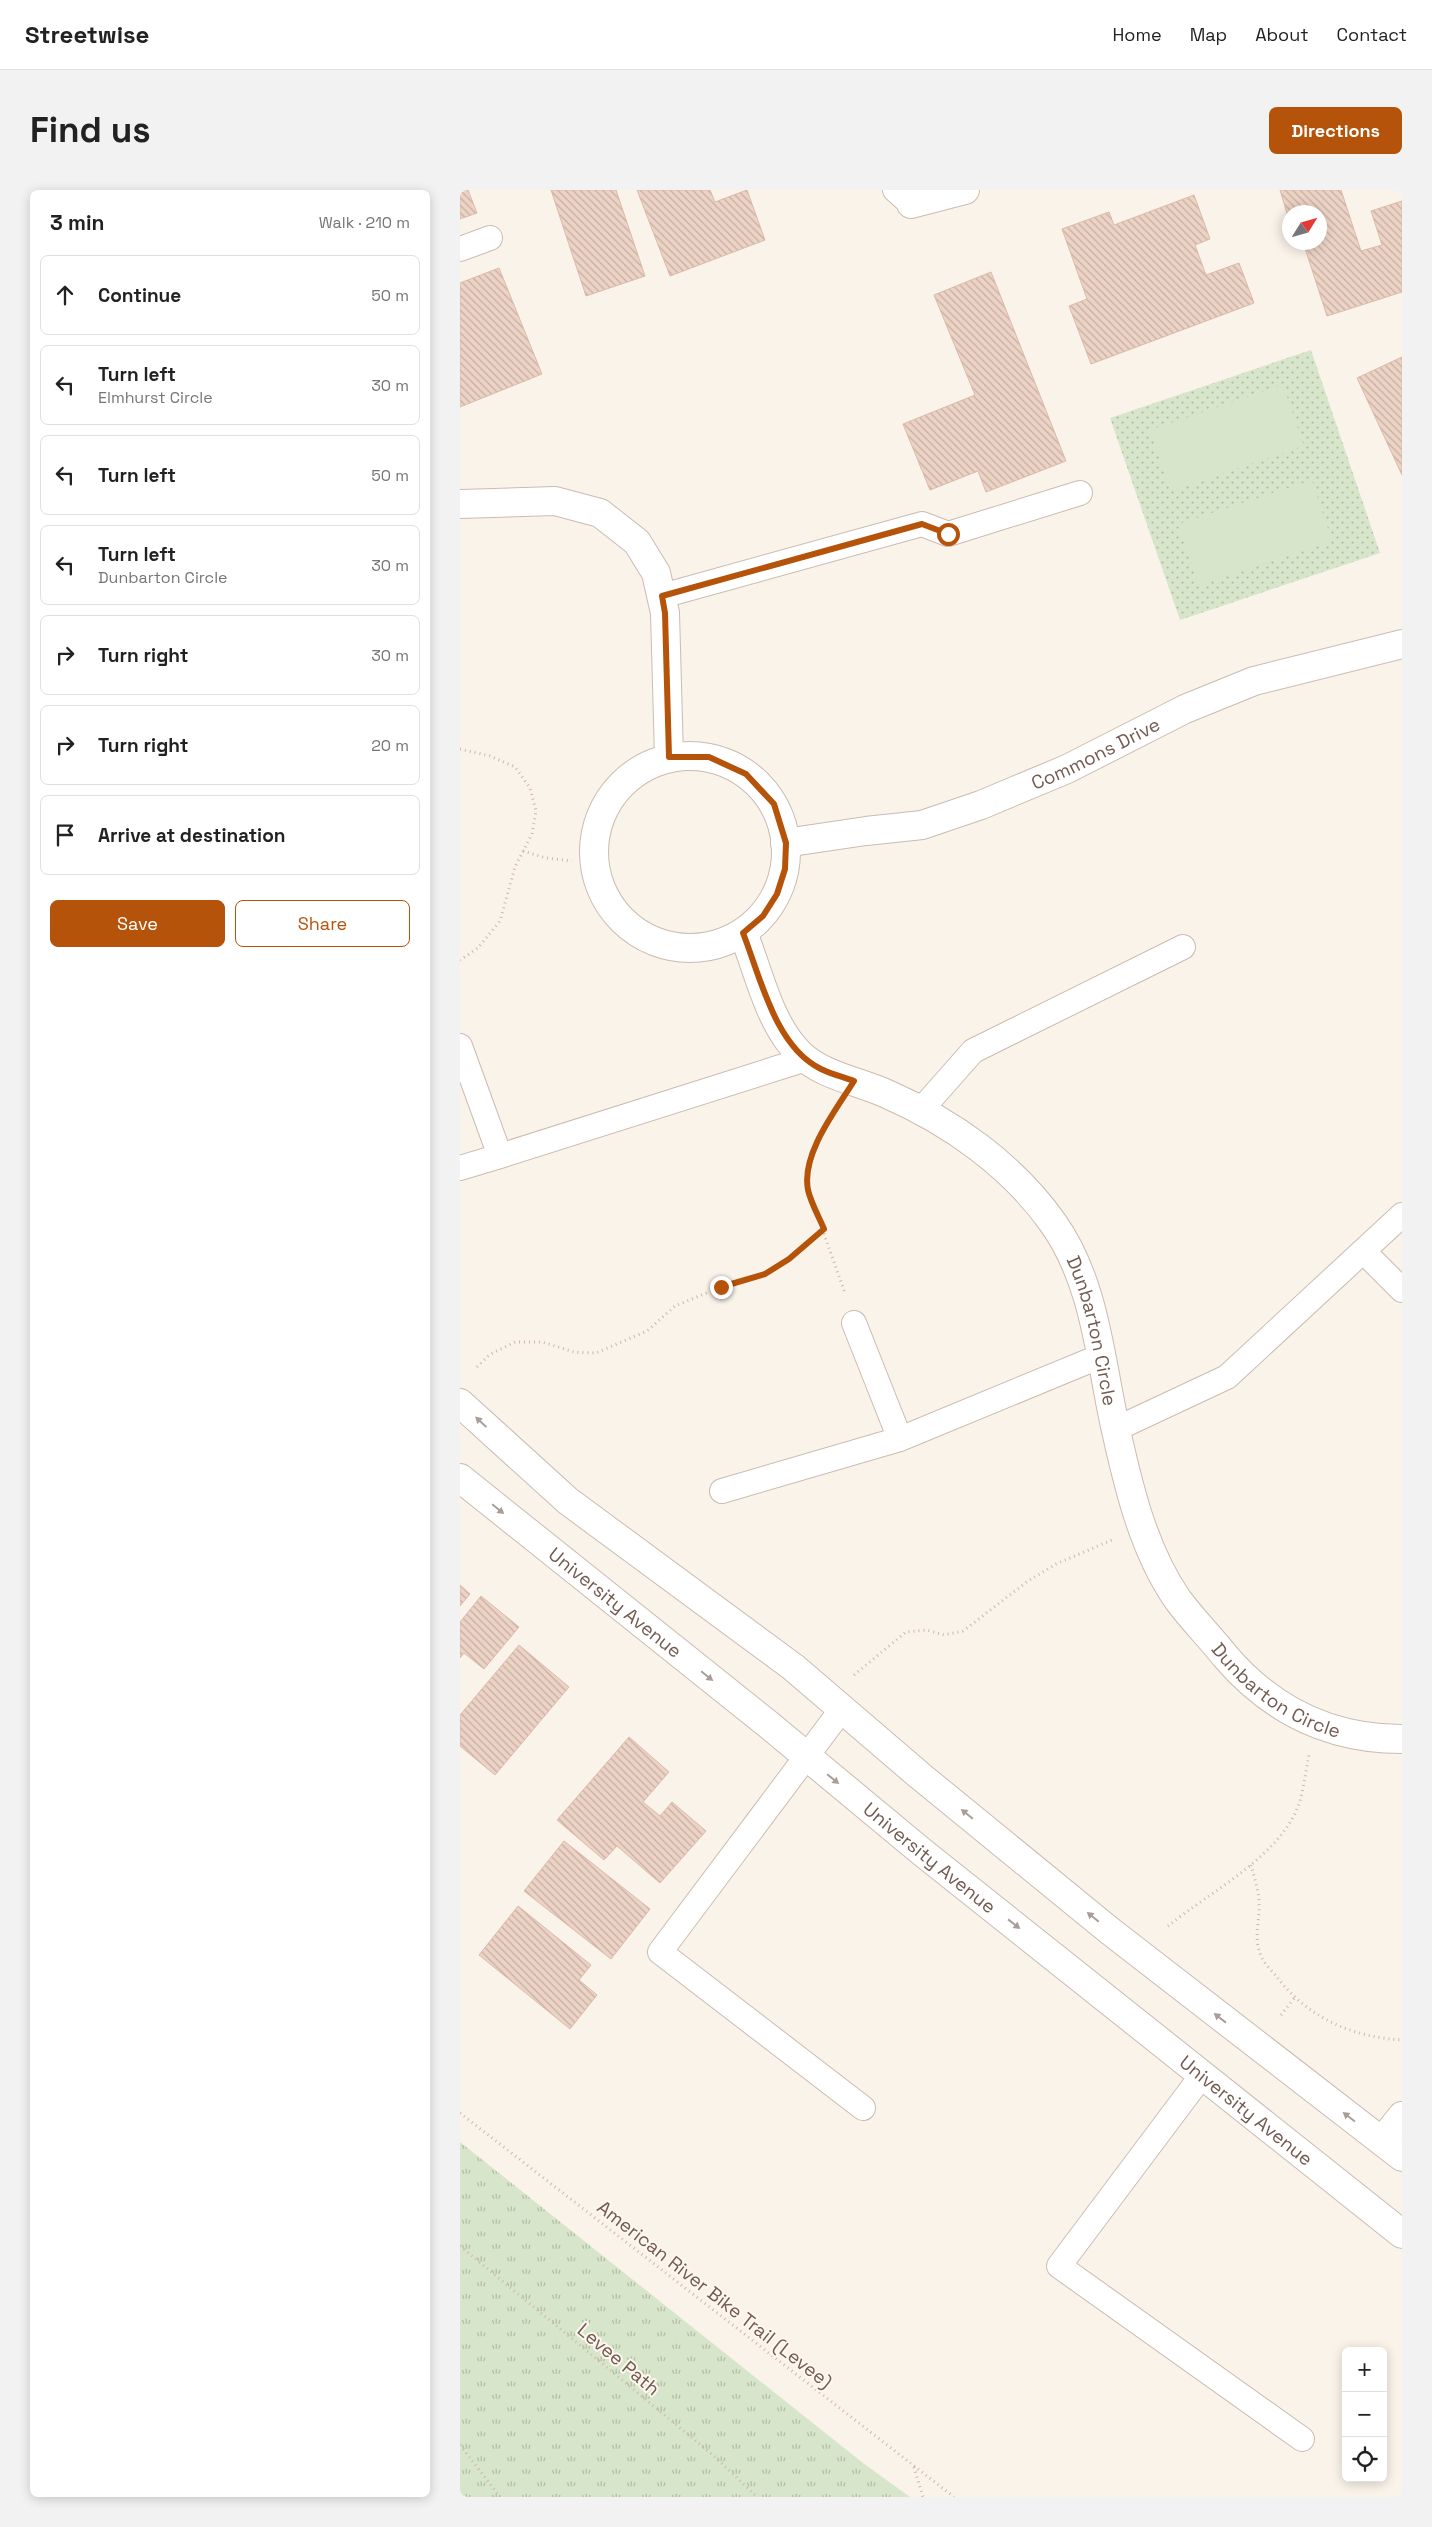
<!DOCTYPE html>
<meta charset="utf-8">
<style>
:root{--surface:#fff;--page:#f2f2f2;--text:#222;--muted:#767676;--line:#e0e0e0;--accent:#b45309}
body{margin:0;font-family:"Space Grotesk",sans-serif;background:var(--page);color:var(--text)}
.controls{position:absolute;right:15px;bottom:15px;display:grid;overflow:hidden;border-radius:8px;box-shadow:0 2px 12px #0003}
.controls button{width:45px;height:45px;display:grid;place-items:center;padding:0;border:0;border-bottom:1px solid var(--line);background:var(--surface);color:var(--text);font:25px sans-serif}
.compass{position:absolute;left:822px;top:15px;width:45px;height:45px;border-radius:50%;background:var(--surface);box-shadow:0 2px 12px #0003;rotate:53deg}
.stop{position:absolute;width:15px;height:15px;margin:-11px;border:4px solid #b45309;border-radius:50%;background:#fff}
.stop.end{background:#b45309;border-color:#fff;box-shadow:0 1px 5px #0008}
.list{margin:0;padding:0;list-style:none}
h2{display:flex;justify-content:space-between;align-items:center;height:65px;margin:0;padding:0 20px;font-size:21px}
h2 small{font-size:16px;font-weight:400;color:var(--muted)}
.list li{display:grid;grid-template-columns:32px 1fr auto;gap:15px;align-items:center;box-sizing:border-box;height:80px;margin:0 10px 10px;padding:0 10px;border:1px solid var(--line);border-radius:8px}
.list b{display:block;font-size:19px;white-space:nowrap}
.list p{margin:0;font-size:16px;white-space:nowrap;color:var(--muted)}
.list em{font-size:16px;font-style:normal;color:var(--muted)}
.actions{display:flex;gap:10px;padding:15px 20px}
.actions a{flex:1;padding:11px 0;border:1px solid var(--accent);border-radius:8px;text-align:center;font-size:18px;color:var(--accent)}
.actions .main{background:var(--accent);color:#fff}
.icon{flex:none;width:28px;height:28px;fill:none;stroke:currentColor;stroke-width:2;stroke-linecap:round;stroke-linejoin:round}
.map{position:relative;flex:none;width:942px;height:2307px;overflow:hidden;border-radius:8px}
header{display:flex;align-items:center;gap:30px;box-sizing:border-box;height:70px;padding:0 25px;background:var(--surface);border-bottom:1px solid var(--line)}
header strong{font-size:24px}
nav{display:flex;gap:28px;margin-inline-start:auto;font-size:18px}
.intro{display:flex;align-items:center;justify-content:space-between;box-sizing:border-box;height:120px;padding:0 30px}
h1{margin:0;font-size:35px}
.button{padding:12px 22px;border-radius:8px;background:var(--accent);color:#fff;font-size:18px;font-weight:700}
main{display:flex;gap:30px;padding:0 30px}
aside{flex:1;background:var(--surface);border-radius:8px;box-shadow:0 2px 12px #0003}
.map>svg:first-child{display:block}
.grass{fill:url(#grass-tufts)}
.park{fill:url(#park-dots)}
.pitch{fill:#d7e6ca}
.building{fill:url(#building-back-hatch);stroke:#dcbaa8}
.lines{fill:none;stroke-linecap:round;stroke-linejoin:round}
.service-casing{stroke:#cbbbb1;stroke-width:26}
.pedestrian-casing{stroke:#cbbbb1;stroke-width:30}
.minor-casing{stroke:#cbbbb1;stroke-width:30}
.tertiary-casing{stroke:#cbbbb1;stroke-width:30}
.path{stroke:#d1b6a8;stroke-width:3;stroke-dasharray:1 4;stroke-linecap:butt}
.service{stroke:#fff;stroke-width:24}
.pedestrian{stroke:#fff;stroke-width:28}
.minor{stroke:#fff;stroke-width:28}
.tertiary{stroke:#fff;stroke-width:28}
.oneway{fill:#aa9d97}
.route{stroke:#b45309;stroke-width:6}
.labels{text-anchor:middle;stroke-width:4;stroke-linejoin:round;paint-order:stroke}
.street-label{font-size:19px;fill:#725b51;stroke:#fdf7f0}
</style>
<header>
<strong>Streetwise</strong>
<nav><a>Home</a><a>Map</a><a>About</a><a>Contact</a></nav>
</header>
<div class="intro"><h1>Find us</h1><a class="button">Directions</a></div>
<main>
<aside>
<h2>3 min<small>Walk · 210 m</small></h2>
<ul class="list">
<li><svg class="icon" aria-label="ahead" viewBox="0 0 24 24"><path d="M12 20V5M6 11l6-6 6 6"/></svg><div><b>Continue</b></div><em>50 m</em></li>
<li><svg class="icon" aria-label="left" viewBox="0 0 24 24"><path d="M17 20v-9H6M10 6l-5 5 5 5"/></svg><div><b>Turn left</b><p>Elmhurst Circle</p></div><em>30 m</em></li>
<li><svg class="icon" aria-label="left" viewBox="0 0 24 24"><path d="M17 20v-9H6M10 6l-5 5 5 5"/></svg><div><b>Turn left</b></div><em>50 m</em></li>
<li><svg class="icon" aria-label="left" viewBox="0 0 24 24"><path d="M17 20v-9H6M10 6l-5 5 5 5"/></svg><div><b>Turn left</b><p>Dunbarton Circle</p></div><em>30 m</em></li>
<li><svg class="icon" aria-label="right" viewBox="0 0 24 24"><path d="M7 20v-9h11M14 6l5 5-5 5"/></svg><div><b>Turn right</b></div><em>30 m</em></li>
<li><svg class="icon" aria-label="right" viewBox="0 0 24 24"><path d="M7 20v-9h11M14 6l5 5-5 5"/></svg><div><b>Turn right</b></div><em>20 m</em></li>
<li><svg class="icon" aria-label="arrive" viewBox="0 0 24 24"><path d="M6 21V4h12l-3 4 3 4H6"/></svg><div><b>Arrive at destination</b></div></li>
</ul>
<div class="actions"><a class="main">Save</a><a>Share</a></div>
</aside>
<div class="map">
<svg width="942" height="2307" viewBox="0 0 942 2307">
<defs>
<pattern id="grass-tufts" width="24" height="20" patternUnits="userSpaceOnUse" patternTransform="scale(1.25)"><rect width="24" height="20" fill="#d7e6ca"/><path d="M3 7l-1-3M5 7V3M7 7l1-3M15 17l-1-3M17 17v-4M19 17l1-3" fill="none" stroke="#b3bda6"/></pattern>
<pattern id="park-dots" width="8" height="8" patternUnits="userSpaceOnUse" patternTransform="scale(1.25)"><rect width="8" height="8" fill="#d7e6ca"/><path d="M2 2h.1M6 6h.1" fill="none" stroke="#b3bda6" stroke-width="1.8" stroke-linecap="round"/></pattern>
<pattern id="building-back-hatch" width="6" height="6" patternUnits="userSpaceOnUse" patternTransform="scale(1.25)"><rect width="6" height="6" fill="#ecd3c5"/><path d="M-1 5l2 2M0 0l6 6M5-1l2 2" fill="none" stroke="#c4aea2"/></pattern>
</defs>
<rect width="100%" height="100%" fill="#faf3ea"/>
<path class="grass" d="M 0,1952 L 403,2273 L 450,2307 L 0,2307 Z"/>
<path class="park" d="M 851,160 L 920,363 L 720,430 L 650,228 Z"/>
<path class="pitch" d="M 823,195 L 844,256 L 711,301 L 690,240 Z
M 852,290 L 872,351 L 739,395 L 718,334 Z"/>
<path class="building" d="M 0,0 L 8,0 L 17,23 L 0,29 Z
M 91,0 L 156,0 L 185,86 L 126,106 Z
M 177,0 L 250,0 L 255,12 L 287,0 L 305,50 L 210,86 Z
M 820,0 L 881,0 L 901,61 L 922,55 L 911,21 L 942,11 L 942,102 L 867,126 L 843,52 L 859,52 L 859,22 L 829,22 L 829,30 Z
M 734,5 L 750,49 L 735,55 L 746,85 L 779,73 L 794,113 L 631,174 L 609,116 L 627,109 L 602,39 L 649,22 L 654,35 Z
M 39,78 L 82,184 L 0,217 L 0,93 Z
M 531,82 L 606,271 L 526,302 L 518,281 L 470,300 L 443,234 L 515,205 L 474,105 Z
M 942,167 L 942,285 L 897,188 Z
M 0,1395 L 10,1404 L 0,1416 Z
M 21,1406 L 59,1437 L 24,1479 L 4,1463 L 0,1468 L 0,1432 Z
M 59,1455 L 109,1497 L 35,1585 L 0,1556 L 0,1525 Z
M 169,1547 L 209,1582 L 183,1612 L 200,1626 L 212,1612 L 246,1641 L 200,1693 L 157,1656 L 144,1670 L 97,1630 Z
M 104,1651 L 190,1719 L 151,1769 L 64,1701 Z
M 58,1716 L 131,1775 L 119,1790 L 137,1805 L 110,1839 L 19,1765 Z"/>
<g class="lines">
<g class="service-casing">
<path id="service" d="M 435,0 L 451,14
M 0,59 L 30,48
M 202,406 L 462,334 L 488,344 L 620,303
M 0,856 L 40,966 L 346,869
M 460,921 L 513,861 L 723,757
M 0,978 L 40,966
M 903,1061 L 942,1100
M 394,1133 L 440,1249 L 641,1166
M 656,1239 L 767,1187 L 942,1025
M 262,1301 L 440,1249
M 382,1519 L 200,1762 L 403,1918
M 743,1884 L 599,2076 L 842,2249"/>
</g>
<g class="pedestrian-casing">
<path id="pedestrian" d="M 922,1951 L 942,1926"/>
</g>
<g class="minor-casing">
<g id="minor">
<path d="M 451,14 L 505,0"/>
<path d="M 0,314 L 95,311 L 140,323 L 177,352 L 196,383 L 205,423 L 209,567"/>
<circle cx="230" cy="662" r="96"/>
<path id="s1" d="M 325,653 L 406,641 L 462,635 L 521,615 L 607,579 L 725,519 L 794,491 L 942,454"/>
<path id="s2" d="M 283,743 C 299,782 309,834 340,864 C 363,886 398,891 427,904 C 491,932 552,975 593,1033 C 635,1092 640,1168 655,1236 C 668,1295 683,1360 718,1410 C 732,1429 750,1447 765,1466 C 811,1520 870,1549 942,1549"/>
</g>
</g>
<g class="tertiary-casing">
<g id="tertiary">
<path d="M 0,1213 L 108,1311 L 333,1477 L 459,1585 L 650,1741 L 942,1967"/>
<path id="s3" d="M 0,1288 L 309,1535 L 462,1662 L 942,2044"/>
</g>
</g>
<path class="path" d="M 0,559 L 30,566 L 55,577 L 70,598 L 76,621 L 72,644 L 55,677 L 40,731 L 18,758 L 0,770
M 63,661 L 86,668 L 112,671
M 375,922 C 360,947 348,968 348,999 L 385,1103
M 17,1177 L 29,1165 L 55,1152 L 82,1152 L 114,1162 L 136,1163 L 187,1141 L 215,1116 L 261,1097 L 305,1084 L 329,1069 L 364,1039
M 394,1485 L 446,1442 L 467,1440 L 484,1445 L 503,1441 L 568,1391 L 596,1374 L 652,1350
M 791,1675 C 794,1687 799,1701 799,1713 C 800,1732 793,1747 801,1766 C 804,1773 812,1781 817,1787 C 848,1828 892,1847 942,1850
M 708,1736 C 751,1701 823,1665 840,1611 C 844,1596 846,1580 849,1565
M 821,1825 L 835,1807
M 0,1923 L 494,2307
M 0,2056 L 254,2266 L 297,2307
M 0,2255 L 40,2307
M 454,2277 L 463,2307"/>
<use href="#service" class="service"/>
<use href="#pedestrian" class="pedestrian"/>
<use href="#minor" class="minor"/>
<use href="#tertiary" class="tertiary"/>
</g>
<defs><path id="oneway-solid" d="M-6-.8H1V-3.2L6.5 0L1 3.2V.8H-6Z" transform="scale(1.25)"/></defs>
<g class="oneway">
<use href="#oneway-solid" transform="translate(21 1232) rotate(-137)"/>
<use href="#oneway-solid" transform="translate(38 1319) rotate(39)"/>
<use href="#oneway-solid" transform="translate(247 1486) rotate(39)"/>
<use href="#oneway-solid" transform="translate(373 1589) rotate(39)"/>
<use href="#oneway-solid" transform="translate(507 1624) rotate(-141)"/>
<use href="#oneway-solid" transform="translate(633 1727) rotate(-141)"/>
<use href="#oneway-solid" transform="translate(554 1734) rotate(38)"/>
<use href="#oneway-solid" transform="translate(760 1828) rotate(-142)"/>
<use href="#oneway-solid" transform="translate(889 1927) rotate(-143)"/>
</g>
<g class="lines">
<path class="route" d="M 261,1097 L 305,1084 L 329,1069 L 364,1039 C 359,1027 351,1013 348,1000 C 341,964 376,920 394,891 C 383,887 371,884 361,879 C 315,857 300,786 283,743 L 303,726 L 317,704 L 325,679 L 326,653 L 314,614 L 286,584 L 249,567 L 209,567 L 205,423 L 202,406 L 462,334 L 488,344"/>
</g>
<g class="labels">
<g class="street-label">
<text dy="7" stroke="none"><textPath href="#s1" startOffset="326">Commons Drive</textPath></text>
<text dy="7" stroke="none"><textPath href="#s2" startOffset="560">Dunbarton Circle</textPath></text>
<text dy="7" stroke="none"><textPath href="#s3" startOffset="199">University Avenue</textPath></text>
<text dy="7" stroke="none"><textPath href="#s2" startOffset="980">Dunbarton Circle</textPath></text>
<text dy="7" stroke="none"><textPath href="#s3" startOffset="604">University Avenue</textPath></text>
<text dy="7" stroke="none"><textPath href="#s3" startOffset="1009">University Avenue</textPath></text>
<text transform="translate(255 2104) rotate(38)" y="7">American River Bike Trail (Levee)</text>
<text transform="translate(159 2169) rotate(40)" y="7">Levee Path</text>
</g>
</g>
</svg>
<div class="controls">
<button>+</button>
<button>−</button>
<button><svg class="icon" aria-label="locate" viewBox="0 0 24 24"><circle cx="12" cy="12" r="6"/><path d="M12 2v4M12 18v4M2 12h4M18 12h4"/></svg></button>
</div>
<svg class="compass" viewBox="-18 -18 36 36"><path d="M0-13l5 13h-10z" fill="#e53935"/><path d="M0 13l5-13h-10z" fill="#767676"/></svg>
<div class="stop" style="left:488px;top:344px"></div>
<div class="stop end" style="left:261px;top:1097px"></div>
</div>
</main>
